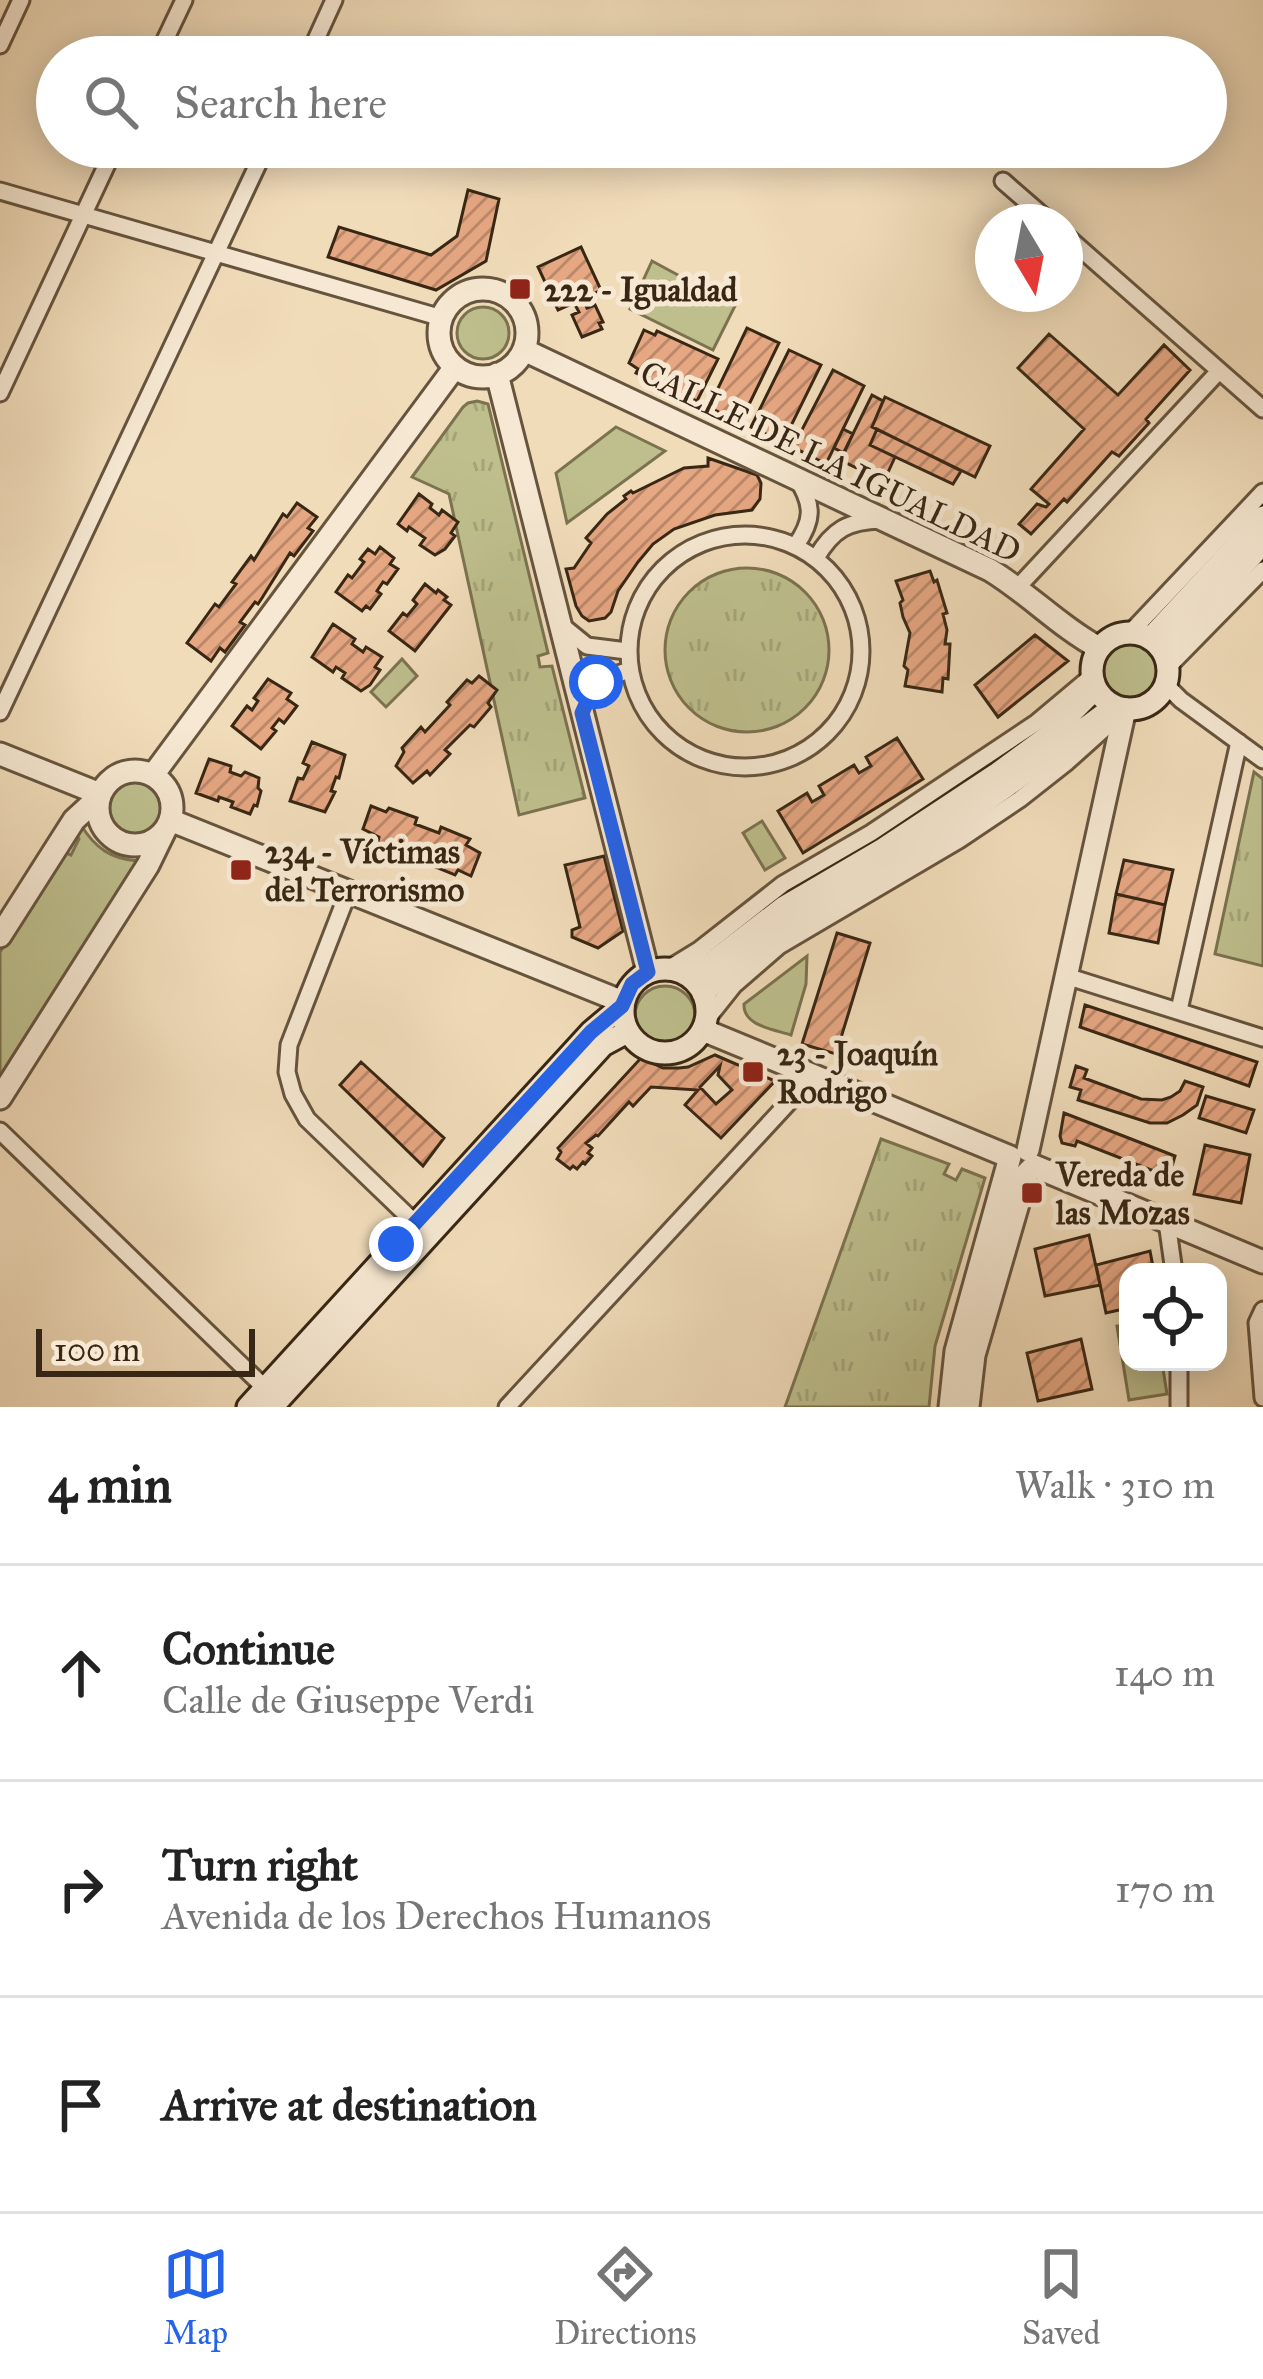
<!DOCTYPE html>
<meta charset="utf-8">
<style>
:root{--surface:#fff;--page:#f2f2f2;--text:#222;--muted:#767676;--line:#e0e0e0;--accent:#2563eb}
body{margin:0;font-family:"IM FELL Great Primer",serif;background:var(--page);color:var(--text)}
.controls{position:absolute;right:36px;bottom:36px;display:grid;overflow:hidden;border-radius:24px;box-shadow:0 6px 30px #0003}
.controls button{width:108px;height:108px;display:grid;place-items:center;padding:0;border:0;border-bottom:3px solid var(--line);background:var(--surface);color:var(--text);font:60px sans-serif}
.compass{position:absolute;left:975px;top:204px;width:108px;height:108px;border-radius:50%;background:var(--surface);box-shadow:0 6px 30px #0003;rotate:170deg}
.scale{position:absolute;left:36px;bottom:30px;width:219px;box-sizing:border-box;padding-left:12px;border:6px solid #382714;border-top:0;font-size:33px;line-height:42px;white-space:nowrap;color:#382714;-webkit-text-stroke:9px #f6e8d2;paint-order:stroke}
.stop{position:absolute;width:36px;height:36px;margin:-27px;border:9px solid #2563eb;border-radius:50%;background:#fff}
.stop.end{background:#2563eb;border-color:#fff;box-shadow:0 3px 12px #0008}
.list{margin:0;padding:0;list-style:none}
h2{display:flex;justify-content:space-between;align-items:center;height:156px;margin:0;padding:0 48px;font-size:51px}
h2 small{font-size:39px;font-weight:400;color:var(--muted)}
.list li{display:grid;grid-template-columns:78px 1fr auto;gap:36px;align-items:center;box-sizing:border-box;height:216px;padding:0 48px;border-top:3px solid var(--line)}
.list b{display:block;font-size:45px;white-space:nowrap}
.list p{margin:0;font-size:39px;white-space:nowrap;color:var(--muted)}
.list em{font-size:39px;font-style:normal;color:var(--muted)}
.icon{flex:none;width:66px;height:66px;fill:none;stroke:currentColor;stroke-width:2;stroke-linecap:round;stroke-linejoin:round}
.map{position:relative;flex:none;width:1263px;height:1407px;overflow:hidden}
.search{position:absolute;background:var(--surface);box-shadow:0 6px 30px #0003;left:36px;right:36px;top:36px;height:132px;display:flex;align-items:center;gap:30px;box-sizing:border-box;padding:0 42px;border-radius:66px;color:var(--muted);font-size:45px}
.sheet{height:804px;background:var(--surface)}
nav{display:flex;justify-content:space-around;align-items:center;box-sizing:border-box;height:168px;border-top:3px solid var(--line);background:var(--surface);font-size:33px;color:var(--muted)}
nav a{display:grid;justify-items:center;gap:6px}
nav .on{color:var(--accent)}
.map>svg:first-child{display:block}
.green{fill:#bebf8d;stroke:#7b7350;stroke-width:3}
.park{fill:url(#park-tufts);stroke:#7b7350;stroke-width:3}
.building{fill:url(#building-hatch);stroke:#382714;stroke-width:3;fill-rule:evenodd}
.lines{fill:none;stroke-linecap:round;stroke-linejoin:round}
.minor-casing{stroke:#66543e;stroke-width:21}
.tertiary-casing{stroke:#66543e;stroke-width:27}
.secondary-casing{stroke:#382714;stroke-width:27}
.minor{stroke:#f6e8d2;stroke-width:15}
.tertiary{stroke:#f6e8d2;stroke-width:21}
.secondary{stroke:#f6e8d2;stroke-width:21}
.route{stroke:#2563eb;stroke-width:15}
.poi-dot{fill:#8f2418;stroke:#f6e8d2;stroke-width:4.5}
.labels{text-anchor:middle;stroke-width:10;stroke-linejoin:round;paint-order:stroke}
.poi-label{font-size:33px;font-weight:bold;fill:#382714;stroke:#f6e8d2;text-anchor:start}
.street-label{font-size:33px;fill:#382714;stroke:#f6e8d2}
</style>
<div class="map">
<svg width="1263" height="1407" viewBox="0 0 1263 1407">
<defs>
<pattern id="park-tufts" width="24" height="20" patternUnits="userSpaceOnUse" patternTransform="scale(3)"><rect width="24" height="20" fill="#bebf8d"/><path d="M3 7l-1-3M5 7V3M7 7l1-3M15 17l-1-3M17 17v-4M19 17l1-3" fill="none" stroke="#a4a479"/></pattern>
<pattern id="building-hatch" width="6" height="6" patternUnits="userSpaceOnUse" patternTransform="scale(3)"><rect width="6" height="6" fill="#e6a783"/><path d="M-1 1l2-2M0 6l6-6M5 7l2-2" fill="none" stroke="#bb886a"/></pattern>
</defs>
<rect width="100%" height="100%" fill="#f1dcba"/>
<filter id="stains"><feTurbulence type="fractalNoise" baseFrequency=".00167" numOctaves="4"/><feColorMatrix values="0 0 0 0 .2 0 0 0 0 .09 0 0 0 0 .02 0 0 0 .5 -.17"/></filter>
<radialGradient id="worn" r=".72"><stop offset=".6" stop-color="#630" stop-opacity="0"/><stop offset="1" stop-color="#630" stop-opacity=".3"/></radialGradient>
<path class="green" d="M 652,261 L 735,306 L 713,350 L 630,309 Z
M457 333a26 26 0 1 1 52 0a26 26 0 1 1-52 0Z
M 616,427 L 665,451 L 567,523 L 556,473 Z
M1102 671a28 28 0 1 1 56 0a28 28 0 1 1-56 0Z
M 402,659 L 417,676 L 386,707 L 371,692 Z
M104 807a30 30 0 1 1 60 0a30 30 0 1 1-60 0Z
M 762,821 L 785,858 L 765,870 L 743,833 Z
M 81,825 C 95,848 111,859 138,861 L 0,1081 L 0,952 L 64,852 L 71,855 L 79,839 L 76,835 Z
M 807,956 L 806,984 L 791,1035 C 773,1029 743,1026 744,1004 Z
M635 1016a30 30 0 1 1 60 0a30 30 0 1 1-60 0Z
M 1128,1325 L 1128,1362 L 1162,1362 L 1167,1394 L 1129,1400 L 1117,1326 Z"/>
<path class="park" d="M 477,401 L 488,404 L 548,653 L 538,656 L 540,667 L 552,666 L 585,798 L 519,815 L 449,494 L 412,477 L 463,407 L 468,403 Z
M665 650a82 82 0 1 1 164 0a82 82 0 1 1-164 0Z
M 1254,772 L 1263,779 L 1263,966 L 1215,954 Z
M 881,1139 L 949,1164 L 944,1174 L 956,1180 L 962,1169 L 985,1178 L 935,1346 L 929,1407 L 785,1407 Z"/>
<path class="building" d="M 468,190 L 499,199 L 486,261 L 436,290 L 328,257 L 339,227 L 431,255 L 457,236 Z
M 581,247 L 601,290 L 583,299 L 587,308 L 595,305 L 603,322 L 599,323 L 602,329 L 582,337 L 572,315 L 579,312 L 574,303 L 558,310 L 538,267 Z
M 747,328 L 779,343 L 740,423 L 709,407 Z
M 644,330 L 655,335 L 657,331 L 718,359 L 697,401 L 636,373 L 638,369 L 629,363 Z
M 1049,334 L 1118,395 L 1164,345 L 1190,370 L 1146,419 L 1149,423 L 1119,456 L 1112,452 L 1067,502 L 1064,499 L 1031,534 L 1019,524 L 1037,504 L 1046,507 L 1049,504 L 1031,489 L 1084,429 L 1018,368 Z
M 789,350 L 821,365 L 783,442 L 751,427 Z
M 833,370 L 864,386 L 826,464 L 793,447 Z
M 872,395 L 883,401 L 872,427 L 877,429 L 870,445 L 895,457 L 884,481 L 840,460 Z
M 885,397 L 990,446 L 975,477 L 872,427 Z
M 843,429 L 853,434 L 844,453 L 834,448 Z
M 877,429 L 961,471 L 953,484 L 870,445 Z
M 708,458 L 757,475 L 761,483 L 760,499 L 752,510 L 715,515 L 674,529 L 653,544 L 638,562 L 618,591 L 611,612 L 605,618 L 589,621 L 582,616 L 576,606 L 566,569 L 574,568 L 591,543 L 586,538 L 607,514 L 626,499 L 624,496 L 631,491 L 633,493 L 684,468 L 708,466 Z
M 419,494 L 432,504 L 430,508 L 439,515 L 442,510 L 458,522 L 451,533 L 455,536 L 445,549 L 435,555 L 420,545 L 425,538 L 409,527 L 407,531 L 398,524 Z
M 297,503 L 317,517 L 308,528 L 313,531 L 294,556 L 290,553 L 262,598 L 258,604 L 255,602 L 240,622 L 245,625 L 225,652 L 220,648 L 211,661 L 187,643 L 215,604 L 219,607 L 236,584 L 232,582 L 251,556 L 254,560 L 283,514 L 287,517 Z
M 380,547 L 394,558 L 390,564 L 398,569 L 387,584 L 383,582 L 377,591 L 381,594 L 370,609 L 366,606 L 362,611 L 336,592 L 348,575 L 352,578 L 364,562 L 360,559 L 368,549 L 375,554 Z
M 930,571 L 934,582 L 937,580 L 947,613 L 943,614 L 947,630 L 945,644 L 950,644 L 948,679 L 943,678 L 942,692 L 905,686 L 908,670 L 904,666 L 910,633 L 903,617 L 900,603 L 903,600 L 896,581 Z
M 425,584 L 436,593 L 438,590 L 447,597 L 444,600 L 451,605 L 415,651 L 389,631 L 403,613 L 407,616 L 417,604 L 413,600 Z
M 333,624 L 355,639 L 352,644 L 363,652 L 366,647 L 382,657 L 375,667 L 380,670 L 370,685 L 361,691 L 342,678 L 345,673 L 336,667 L 333,672 L 312,657 Z
M 1035,635 L 1068,661 L 998,717 L 975,685 Z
M 479,676 L 497,690 L 488,703 L 491,707 L 474,727 L 470,725 L 445,750 L 450,754 L 430,775 L 427,771 L 413,783 L 396,766 L 404,752 L 402,748 L 421,727 L 425,732 L 450,705 L 447,702 L 467,680 L 472,683 Z
M 268,679 L 291,693 L 287,699 L 297,706 L 284,723 L 279,719 L 272,728 L 276,731 L 261,749 L 232,726 L 247,706 L 252,710 L 258,701 L 254,698 Z
M 897,738 L 923,779 L 803,853 L 778,811 L 807,793 L 812,802 L 824,795 L 819,786 L 854,765 L 859,773 L 871,766 L 866,757 Z
M 312,742 L 345,755 L 339,778 L 336,777 L 331,791 L 335,792 L 325,812 L 290,801 L 298,778 L 303,779 L 309,766 L 303,763 Z
M 209,759 L 231,766 L 230,772 L 241,776 L 245,772 L 259,778 L 258,788 L 261,791 L 257,806 L 254,805 L 250,814 L 231,807 L 233,802 L 219,797 L 218,801 L 196,793 Z
M 371,806 L 386,812 L 389,808 L 417,818 L 415,824 L 439,833 L 441,827 L 470,839 L 466,845 L 480,853 L 471,876 L 458,870 L 455,875 L 428,864 L 430,858 L 404,848 L 402,852 L 378,842 L 379,837 L 363,829 Z
M 604,856 L 623,931 L 598,948 L 572,937 L 572,930 L 580,927 L 565,865 Z
M 1124,860 L 1173,870 L 1165,905 L 1116,894 Z
M 1116,894 L 1165,905 L 1158,943 L 1109,933 Z
M 837,933 L 870,943 L 836,1054 L 802,1044 Z
M 1085,1005 L 1257,1062 L 1249,1086 L 1080,1027 Z
M 715,1055 L 775,1081 L 721,1138 L 685,1105 L 698,1090 L 651,1087 L 633,1106 L 629,1102 L 598,1136 L 596,1135 L 586,1143 L 592,1148 L 588,1153 L 592,1156 L 585,1164 L 583,1162 L 577,1169 L 573,1166 L 570,1169 L 557,1159 L 561,1152 L 558,1148 L 641,1058 L 663,1068 L 679,1068 L 688,1067 ZM 720,1066 L 718,1075 L 732,1090 L 716,1104 L 700,1087 Z
M 361,1062 L 444,1138 L 423,1166 L 340,1085 Z
M 1076,1066 L 1087,1070 L 1084,1078 L 1141,1099 L 1162,1100 L 1171,1097 L 1180,1091 L 1185,1081 L 1203,1087 L 1197,1105 L 1183,1115 L 1167,1123 L 1150,1123 L 1078,1100 L 1081,1090 L 1070,1087 Z
M 1206,1096 L 1254,1110 L 1246,1133 L 1199,1118 Z
M 1064,1113 L 1175,1156 L 1169,1177 L 1077,1141 L 1075,1146 L 1062,1143 L 1060,1136 Z
M 1205,1145 L 1250,1155 L 1241,1203 L 1194,1194 Z
M 1089,1235 L 1100,1285 L 1045,1296 L 1035,1249 Z
M 1150,1251 L 1154,1272 L 1128,1272 L 1128,1308 L 1106,1313 L 1096,1265 Z
M 1081,1339 L 1092,1389 L 1038,1401 L 1027,1353 Z"/>
<g class="lines">
<g class="minor-casing">
<path id="minor" d="M 0,45 L 21,0
M 157,57 L 184,0
M 308,57 L 334,0
M 1003,181 L 1050,222
M 0,191 L 442,318
M 1065,235 L 1263,409
M 0,393 L 115,147
M629 651a116 116 0 1 1 232 0a116 116 0 1 1-232 0Z
M 796,545 C 813,521 814,505 797,479
M 816,558 C 833,529 848,521 881,520
M 1018,587 L 1219,371
M 560,624 L 587,646 L 627,651
M 1130,633 L 1263,492
M 1168,667 L 1263,570
M 1165,684 L 1181,700 L 1263,760
M 583,710 L 596,682 L 629,670
M 0,712 L 266,147
M 349,890 L 289,1045 L 287,1072 L 293,1094 L 307,1119 L 415,1223
M 668,969 L 699,950 L 783,884 L 871,833 L 1036,723 L 1092,676
M 1066,976 L 1263,1038
M 1179,1010 L 1239,742
M 707,1019 L 734,985 L 779,946 L 959,840 L 1020,799 L 1067,762 L 1105,728 L 1118,710
M 0,1131 L 265,1388
M 1167,1222 L 1174,1272
M 1263,1310 L 1257,1323 L 1263,1398
M 1179,1362 L 1179,1407
M 507,1407 L 813,1076"/>
</g>
<g class="tertiary-casing">
<path id="tertiary" d="M439 333a44 44 0 1 1 88 0a44 44 0 1 1-88 0Z
M 524,350 L 990,570 C 1028,593 1060,627 1099,648
M 497,374 L 648,972
M 0,754 L 100,794
M98 808a37 37 0 1 1 74 0a37 37 0 1 1-74 0Z
M 153,775 L 455,367
M 170,820 L 623,1002
M 0,936 L 74,820 L 99,797
M 703,1030 L 1010,1157
M 0,1098 L 148,865 L 166,828
M 1028,1150 L 1125,709
M 1034,1166 L 1263,1262
M 950,1407 L 956,1351 L 1010,1157
M 968,1407 L 974,1355 L 1027,1173 L 1034,1166"/>
</g>
<g class="secondary-casing">
<path id="secondary" d="M1092 671a38 38 0 1 1 76 0a38 38 0 1 1-76 0Z
M 1150,639 L 1263,517
M 1165,656 L 1177,639 L 1263,543
M623 1011a42 42 0 1 1 84 0a42 42 0 1 1-84 0Z
M 685,974 L 711,963 L 784,907 L 883,849 L 998,773 L 1047,737 L 1096,688
M 703,994 C 756,935 829,903 894,862 C 971,814 1043,760 1115,706
M 248,1407 L 591,1032 L 622,1006
M 272,1407 L 603,1045 L 627,1032"/>
</g>
<use href="#minor" class="minor"/>
<use href="#tertiary" class="tertiary"/>
<use href="#secondary" class="secondary"/>
</g>
<g class="lines">
<path class="route" d="M 396,1244 L 591,1032 L 622,1006 L 632,984 L 648,972 L 582,713 L 596,682"/>
</g>
<g class="poi-dot">
<rect x="508" y="277" width="24" height="24" rx="6"/>
<rect x="229" y="858" width="24" height="24" rx="6"/>
<rect x="741" y="1060" width="24" height="24" rx="6"/>
<rect x="1020" y="1181" width="24" height="24" rx="6"/>
</g>
<g class="labels">
<g class="poi-label">
<text x="544" y="301">222 - Igualdad</text>
<text x="265" y="863">234 - Víctimas<tspan x="265" dy="38">del Terrorismo</tspan></text>
<text x="777" y="1065">23 - Joaquín<tspan x="777" dy="38">Rodrigo</tspan></text>
<text x="1056" y="1186">Vereda de<tspan x="1056" dy="38">las Mozas</tspan></text>
</g>
<g class="street-label">
<text transform="translate(831 461) rotate(26)" y="12">CALLE DE LA IGUALDAD</text>
</g>
</g>
<rect width="100%" height="100%" filter="url(#stains)"/>
<rect width="100%" height="100%" fill="url(#worn)"/>
</svg>
<div class="controls">
<button><svg class="icon" aria-label="locate" viewBox="0 0 24 24"><circle cx="12" cy="12" r="6"/><path d="M12 2v4M12 18v4M2 12h4M18 12h4"/></svg></button>
</div>
<svg class="compass" viewBox="-18 -18 36 36"><path d="M0-13l5 13h-10z" fill="#e53935"/><path d="M0 13l5-13h-10z" fill="#767676"/></svg>
<div class="scale">100 m</div>
<div class="stop" style="left:596px;top:682px"></div>
<div class="stop end" style="left:396px;top:1244px"></div>
<div class="search"><svg class="icon" aria-label="search" viewBox="0 0 24 24"><circle cx="10" cy="10" r="6"/><path d="M15 15l6 6"/></svg>Search here</div>
</div>
<section class="sheet">
<h2>4 min<small>Walk · 310 m</small></h2>
<ul class="list">
<li><svg class="icon" aria-label="ahead" viewBox="0 0 24 24"><path d="M12 20V5M6 11l6-6 6 6"/></svg><div><b>Continue</b><p>Calle de Giuseppe Verdi</p></div><em>140 m</em></li>
<li><svg class="icon" aria-label="right" viewBox="0 0 24 24"><path d="M7 20v-9h11M14 6l5 5-5 5"/></svg><div><b>Turn right</b><p>Avenida de los Derechos Humanos</p></div><em>170 m</em></li>
<li><svg class="icon" aria-label="arrive" viewBox="0 0 24 24"><path d="M6 21V4h12l-3 4 3 4H6"/></svg><div><b>Arrive at destination</b></div></li>
</ul>
</section>
<nav>
<a class="on"><svg class="icon" aria-label="map" viewBox="0 0 24 24"><path d="M3 6l6-2 6 2 6-2v14l-6 2-6-2-6 2zM9 4v14M15 6v14"/></svg>Map</a>
<a><svg class="icon" aria-label="directions" viewBox="0 0 24 24"><path d="M12 3l9 9-9 9-9-9zM9 14v-3h6M13 9l2 2-2 2"/></svg>Directions</a>
<a><svg class="icon" aria-label="saved" viewBox="0 0 24 24"><path d="M7 4h10v16l-5-4-5 4z"/></svg>Saved</a>
</nav>
